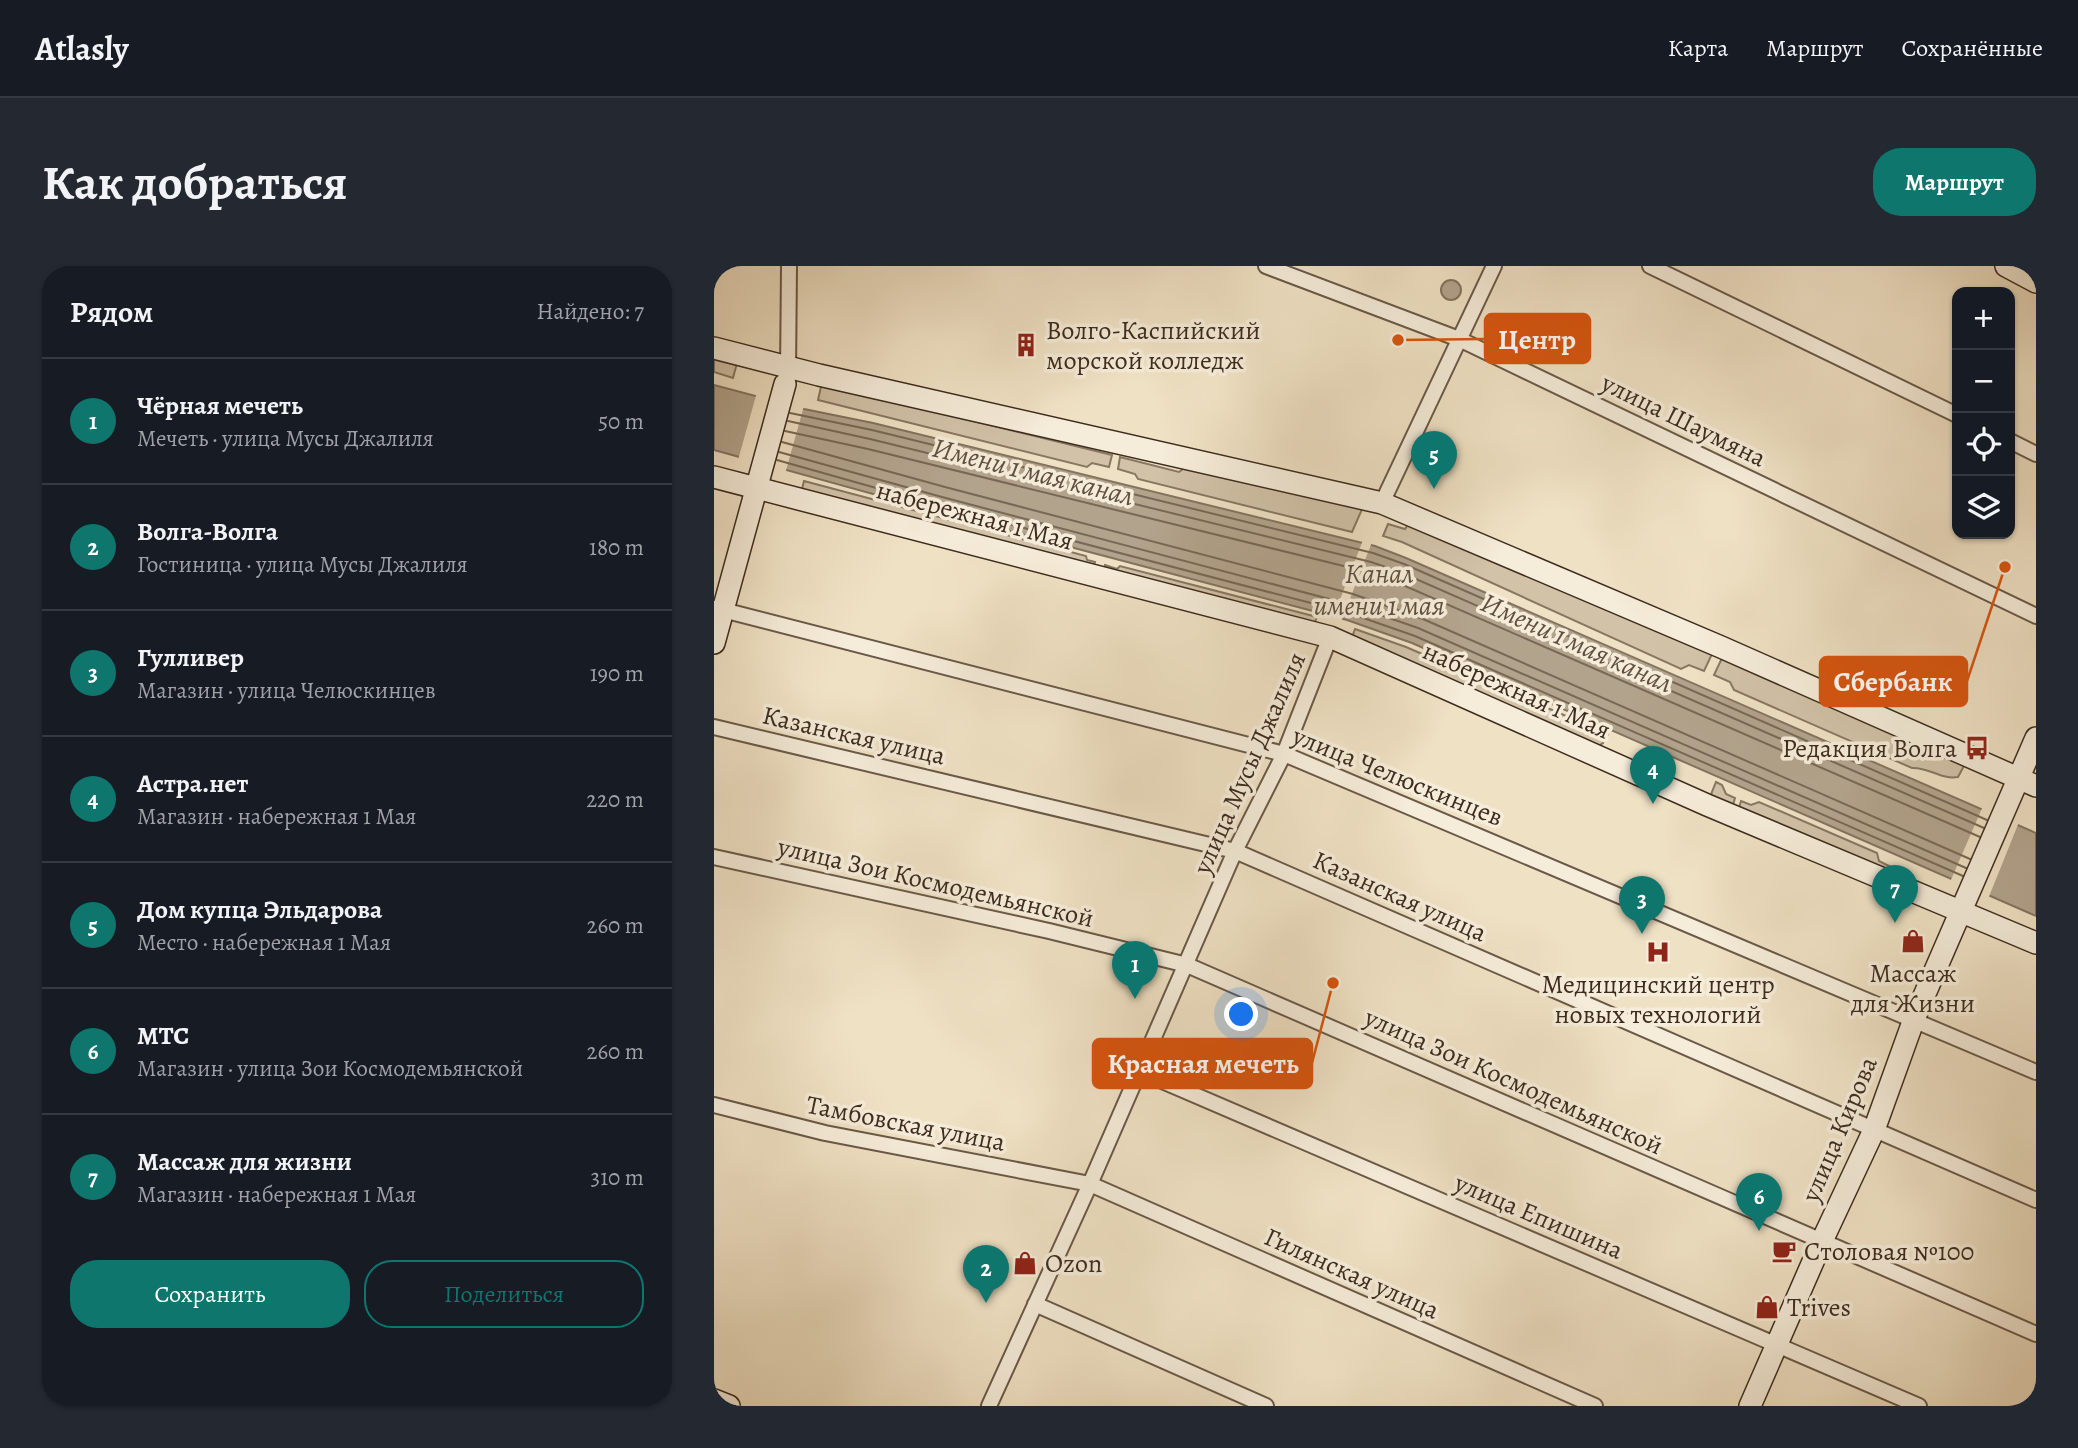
<!DOCTYPE html>
<html lang="ru">
<meta charset="utf-8">
<style>
:root{--surface:#171b24;--page:#242831;--text:#f1f3f6;--muted:#9ea1a6;--line:#363941;--accent:#0f766e}
body{margin:0;font-family:Alegreya,serif;background:var(--page);color:var(--text)}
.controls{position:absolute;right:21px;top:21px;display:grid;overflow:hidden;border-radius:14px;box-shadow:0 2px 5px #0004}
.controls button{width:63px;height:63px;display:grid;place-items:center;padding:0;border:0;border-bottom:2px solid var(--line);background:var(--surface);color:var(--text);font:35px sans-serif}
.you{position:absolute;left:528px;top:749px;width:24px;height:24px;margin:-18px;border:5px solid #fff;border-radius:50%;background:#1a73e8;box-shadow:0 0 0 10px #1a73e833}
.badge{display:grid;place-items:center;width:46px;height:46px;border-radius:50%;background:var(--accent);color:#fff;font-size:23px;font-weight:700}
.pin{position:absolute;translate:-50% -58px;filter:drop-shadow(0 2px 4px #0008)}
.pin::after{content:'';position:absolute;top:37px;width:24px;height:21px;background:inherit;clip-path:polygon(0 0,100% 0,50% 100%)}
.list{margin:0;padding:0;list-style:none}
h2{display:flex;justify-content:space-between;align-items:center;height:91px;margin:0;padding:0 28px;font-size:30px}
h2 small{font-size:23px;font-weight:400;color:var(--muted)}
.list li{display:grid;grid-template-columns:46px 1fr auto;gap:21px;align-items:center;box-sizing:border-box;height:126px;padding:0 28px;border-top:2px solid var(--line)}
.list b{display:block;font-size:26px;white-space:nowrap}
.list p{margin:0;font-size:23px;white-space:nowrap;color:var(--muted)}
.list em{font-size:23px;font-style:normal;color:var(--muted)}
.actions{display:flex;gap:14px;padding:21px 28px}
.actions a{flex:1;padding:16px 0;border:2px solid var(--accent);border-radius:28px;text-align:center;font-size:24px;color:var(--accent)}
.actions .main{background:var(--accent);color:#fff}
.icon{flex:none;width:38px;height:38px;fill:none;stroke:currentColor;stroke-width:2;stroke-linecap:round;stroke-linejoin:round}
.map{position:relative;flex:none;width:1322px;height:1140px;overflow:hidden;border-radius:28px}
header{display:flex;align-items:center;gap:42px;box-sizing:border-box;height:98px;padding:0 35px;background:var(--surface);border-bottom:2px solid var(--line)}
header strong{font-size:33px}
nav{display:flex;gap:38px;margin-inline-start:auto;font-size:24px}
.intro{display:flex;align-items:center;justify-content:space-between;box-sizing:border-box;height:168px;padding:0 42px}
h1{margin:0;font-size:49px}
.button{padding:18px 32px;border-radius:28px;background:var(--accent);color:#fff;font-size:24px;font-weight:700}
main{display:flex;gap:42px;padding:0 42px}
aside{flex:1;background:var(--surface);border-radius:28px;box-shadow:0 2px 5px #0004}
.map>svg:first-child{display:block}
.green{fill:#d1c2a8;stroke:#877763;stroke-width:2}
.water{fill:#b2a38c;stroke:#837360;stroke-width:2}
.pier{fill:#efe1c4}
.lines{fill:none;stroke-linecap:round;stroke-linejoin:round}
.shore{stroke:#786855;stroke-width:2}
.street-casing{stroke:#6a5948;stroke-width:18}
.secondary-casing{stroke:#3d2c1e;stroke-width:24}
.street{stroke:#f5ecd9;stroke-width:14}
.secondary{stroke:#f5ecd9;stroke-width:21}
.labels{text-anchor:middle;stroke-width:7;stroke-linejoin:round;paint-order:stroke}
.poi-label{font-size:26px;fill:#3d2c1e;stroke:#f5ecd9;text-anchor:start}
.street-label{font-size:26px;fill:#3d2c1e;stroke:#f5ecd9}
.water-label{font-size:28px;font-style:italic;fill:#60503f;stroke:#f5ecd9}
.leader{fill:none;stroke:#d7540e;stroke-width:2.5}
.callout-dot{fill:#d7540e;stroke:#f5ecd9;stroke-width:2.5}
.callout{fill:#d7540e;stroke:#d7540e;stroke-width:2.5}
.callout-label{font-size:28px;text-anchor:middle;font-weight:bold;fill:#fff}
</style>
<header>
<strong>Atlasly</strong>
<nav><a>Карта</a><a>Маршрут</a><a>Сохранённые</a></nav>
</header>
<div class="intro"><h1>Как добраться</h1><a class="button">Маршрут</a></div>
<main>
<aside>
<h2>Рядом<small>Найдено: 7</small></h2>
<ul class="list">
<li><span class="badge">1</span><div><b>Чёрная мечеть</b><p>Мечеть · улица Мусы Джалиля</p></div><em>50 m</em></li>
<li><span class="badge">2</span><div><b>Волга-Волга</b><p>Гостиница · улица Мусы Джалиля</p></div><em>180 m</em></li>
<li><span class="badge">3</span><div><b>Гулливер</b><p>Магазин · улица Челюскинцев</p></div><em>190 m</em></li>
<li><span class="badge">4</span><div><b>Астра.нет</b><p>Магазин · набережная 1 Мая</p></div><em>220 m</em></li>
<li><span class="badge">5</span><div><b>Дом купца Эльдарова</b><p>Место · набережная 1 Мая</p></div><em>260 m</em></li>
<li><span class="badge">6</span><div><b>МТС</b><p>Магазин · улица Зои Космодемьянской</p></div><em>260 m</em></li>
<li><span class="badge">7</span><div><b>Массаж для жизни</b><p>Магазин · набережная 1 Мая</p></div><em>310 m</em></li>
</ul>
<div class="actions"><a class="main">Сохранить</a><a>Поделиться</a></div>
</aside>
<div class="map">
<svg width="1322" height="1140" viewBox="0 0 1322 1140">
<rect width="100%" height="100%" fill="#efe1c4"/>
<filter id="stains"><feTurbulence type="fractalNoise" baseFrequency=".00286" numOctaves="4"/><feColorMatrix values="0 0 0 0 .2 0 0 0 0 .09 0 0 0 0 .02 0 0 0 .5 -.17"/></filter>
<radialGradient id="worn" r=".72"><stop offset=".6" stop-color="#630" stop-opacity="0"/><stop offset="1" stop-color="#630" stop-opacity=".3"/></radialGradient>
<path class="green" d="M 0,91 L 23,97 L 19,112 L 0,106 Z
M 109,112 L 210,143 L 398,189 L 395,201 L 378,197 L 373,201 L 104,134 Z
M 406,191 L 465,206 L 476,198 L 649,241 L 638,266 L 424,213 L 421,208 L 404,203 Z
M 90,215 L 372,290 L 373,294 L 381,296 L 379,303 L 87,227 Z
M 695,257 L 998,388 L 990,405 L 975,399 L 967,403 L 688,276 L 669,270 L 674,258 L 691,263 Z
M 391,299 L 403,303 L 406,300 L 603,351 L 599,361 L 390,305 Z
M 641,363 L 692,381 L 894,468 L 889,477 L 883,481 L 637,374 Z
M 1008,392 L 1251,498 L 1244,511 C 1227,514 1215,501 1198,502 L 1020,424 L 1016,416 L 1000,409 Z
M 1002,516 L 1008,519 L 1012,528 L 1021,532 L 1019,539 L 996,531 Z
M 1027,535 L 1037,539 L 1045,536 L 1163,587 L 1165,595 L 1199,612 L 1204,621 L 1025,542 Z"/>
<path class="water" d="M727 24a10 10 0 1 1 20 0a10 10 0 1 1-20 0Z
M 0,119 L 90,143 L 159,157 L 661,280 L 692,292 L 1322,567 L 1322,650 L 698,377 L 633,354 L 224,246 L 0,184 Z"/>
<path class="pier" d="M 43,126 L 90,140 L 71,208 L 24,194 Z
M 649,274 L 658,276 L 627,356 L 618,354 Z
M 1269,540 L 1305,556 L 1274,633 L 1236,616 Z"/>
<g class="lines">
<path class="shore" d="M 76,147 L 158,164 L 659,287 L 690,298 L 1273,554
M 74,155 L 156,173 L 657,296 L 686,306 L 1270,562
M 71,165 L 154,183 L 654,306 L 682,316 L 1266,571
M 68,176 L 231,221 L 639,328 L 709,353 L 1256,593
M 65,186 L 228,231 L 638,339 L 704,362 L 1252,602
M 63,194 L 226,240 L 635,347 L 701,370 L 1249,610"/>
<g class="street-casing">
<path id="street" d="M 552,0 L 745,73 L 1322,350
M 936,0 L 1243,149
M 74,107 L 75,0
M 1296,175 L 1322,188
M 668,237 L 780,0
M 1,342 L 570,488 L 1322,806
M 0,461 L 521,585 L 1322,934
M 0,591 L 335,665 L 473,699 L 1322,1068
M 425,805 L 1205,1140
M 0,839 L 111,867 L 376,918 L 881,1140
M 321,1038 L 552,1140
M 275,1140 L 376,918 L 521,585 L 570,488 L 616,371"/>
</g>
<g class="secondary-casing">
<path id="secondary" d="M 1292,0 L 1322,16
M 0,82 L 105,109 L 668,237 L 1007,381 L 1322,520
M 0,211 L 616,371 L 993,539 L 1322,677
M 0,377 L 71,118
M 0,1134 L 15,1140
M 1036,1140 L 1108,975 L 1160,864 L 1200,753 L 1322,472"/>
</g>
<use href="#street" class="street"/>
<use href="#secondary" class="secondary"/>
</g>
<defs>
<g id="building-bare" transform="scale(1.89)"><path d="M-4-6H4V6H1V3H-1V6H-4ZM-2.5-4.3h1.7v1.8h-1.7ZM.8-4.3h1.7v1.8H.8ZM-2.5-1h1.7V.8h-1.7ZM.8-1h1.7V.8H.8Z" fill="#8f2418" stroke="#f5ecd9" stroke-width="2.5" paint-order="stroke"/></g>
<g id="bus-bare" transform="scale(1.89)"><path d="M-5-6H5V4H4V6H2V4H-2V6H-4V4H-5ZM-3.5-4V0h7V-4ZM-3.5 1.2v1.5H-2V1.2ZM2 1.2v1.5H3.5V1.2Z" fill="#8f2418" stroke="#f5ecd9" stroke-width="2.5" paint-order="stroke"/></g>
<g id="shop-bare" transform="scale(1.89)"><path d="M-5-2.5h2.3a2.7 3.5 0 0 1 5.4 0H5L5.5 6h-11ZM-1.5-2.5h3a1.5 2.3 0 0 0-3 0Z" fill="#8f2418" stroke="#f5ecd9" stroke-width="2.5" paint-order="stroke"/></g>
<g id="hospital-bare" transform="scale(1.89)"><path d="M-5-5h3v3.5h4V-5h3V5h-3V1.5h-4V5h-3Z" fill="#8f2418" stroke="#f5ecd9" stroke-width="2.5" paint-order="stroke"/></g>
<g id="cafe-bare" transform="scale(1.89)"><path d="M-5.5-4.5H6V0H3Q3 3.5 0 3.5H-2.5Q-5.5 3.5-5.5 0ZM3-3.2v2h1.7v-2ZM-6 4.5H4V6H-6Z" fill="#8f2418" stroke="#f5ecd9" stroke-width="2.5" paint-order="stroke"/></g>
</defs>
<g fill-rule="evenodd">
<use href="#building-bare" x="312" y="79"/>
<use href="#bus-bare" x="1263" y="482"/>
<use href="#shop-bare" x="1199" y="675"/>
<use href="#hospital-bare" x="944" y="686"/>
<use href="#cafe-bare" x="1070" y="985"/>
<use href="#shop-bare" x="311" y="997"/>
<use href="#shop-bare" x="1053" y="1041"/>
</g>
<g class="labels">
<g class="poi-label">
<text x="332" y="73">Волго-Каспийский<tspan x="332" dy="30">морской колледж</tspan></text>
<text x="1243" y="491" text-anchor="end">Редакция Волга</text>
<text x="1199" y="716" text-anchor="middle">Массаж<tspan x="1199" dy="30">для Жизни</tspan></text>
<text x="944" y="727" text-anchor="middle">Медицинский центр<tspan x="944" dy="30">новых технологий</tspan></text>
<text x="1090" y="994">Столовая №100</text>
<text x="331" y="1006">Ozon</text>
<text x="1073" y="1050">Trives</text>
</g>
<g class="street-label">
<text transform="translate(970 154) rotate(26)" y="9">улица Шаумяна</text>
<text transform="translate(261 249) rotate(15)" y="9">набережная 1 Мая</text>
<text transform="translate(803 424) rotate(24)" y="9">набережная 1 Мая</text>
<text transform="translate(140 469) rotate(13)" y="9">Казанская улица</text>
<text transform="translate(535 497) rotate(-66)" y="9">улица Мусы Джалиля</text>
<text transform="translate(684 510) rotate(22)" y="9">улица Челюскинцев</text>
<text transform="translate(222 616) rotate(13)" y="9">улица Зои Космодемьянской</text>
<text transform="translate(686 630) rotate(24)" y="9">Казанская улица</text>
<text transform="translate(800 815) rotate(24)" y="9">улица Зои Космодемьянской</text>
<text transform="translate(192 857) rotate(11)" y="9">Тамбовская улица</text>
<text transform="translate(1125 863) rotate(-67)" y="9">улица Кирова</text>
<text transform="translate(825 950) rotate(23)" y="9">улица Епишина</text>
<text transform="translate(638 1007) rotate(24)" y="9">Гилянская улица</text>
</g>
<g class="water-label">
<text transform="translate(319 205) rotate(14)" y="10">Имени 1 мая канал</text>
<text x="665" y="317">Канал<tspan x="665" dy="32">имени 1 мая</tspan></text>
<text transform="translate(863 376) rotate(24)" y="10">Имени 1 мая канал</text>
</g>
</g>
<path class="leader" d="M684 74L771 73M1291 301L1253 415M619 717L598 797"/>
<g class="callout-dot">
<circle cx="684" cy="74" r="7"/>
<circle cx="1291" cy="301" r="7"/>
<circle cx="619" cy="717" r="7"/>
</g>
<g class="callout">
<rect x="771" y="48" width="105" height="49" rx="7"/>
<rect x="1106" y="391" width="147" height="49" rx="7"/>
<rect x="379" y="773" width="219" height="49" rx="7"/>
</g>
<g class="callout-label">
<text x="823" y="83">Центр</text>
<text x="1179" y="425">Сбербанк</text>
<text x="489" y="807">Красная мечеть</text>
</g>
<rect width="100%" height="100%" filter="url(#stains)"/>
<rect width="100%" height="100%" fill="url(#worn)"/>
</svg>
<div class="controls">
<button>+</button>
<button>−</button>
<button><svg class="icon" aria-label="locate" viewBox="0 0 24 24"><circle cx="12" cy="12" r="6"/><path d="M12 2v4M12 18v4M2 12h4M18 12h4"/></svg></button>
<button><svg class="icon" aria-label="layers" viewBox="0 0 24 24"><path d="M12 4l9 5-9 5-9-5zM3 14l9 5 9-5"/></svg></button>
</div>
<div class="you"></div>
<div class="pin badge" style="left:421px;top:733px">1</div>
<div class="pin badge" style="left:272px;top:1037px">2</div>
<div class="pin badge" style="left:928px;top:668px">3</div>
<div class="pin badge" style="left:939px;top:538px">4</div>
<div class="pin badge" style="left:720px;top:223px">5</div>
<div class="pin badge" style="left:1045px;top:965px">6</div>
<div class="pin badge" style="left:1181px;top:657px">7</div>
</div>
</main>
